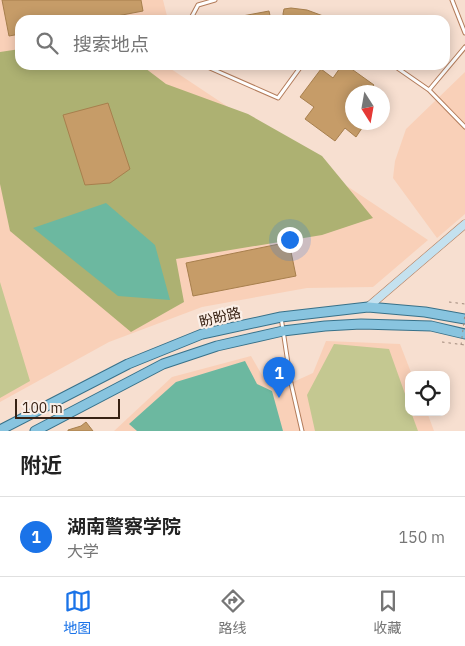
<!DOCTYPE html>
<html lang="zh">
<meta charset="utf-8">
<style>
:root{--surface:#fff;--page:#f6f6f6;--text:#222;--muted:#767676;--line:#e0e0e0;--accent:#1a73e8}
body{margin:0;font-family:"IBM Plex Sans","Noto Sans SC",sans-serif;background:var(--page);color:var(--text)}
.controls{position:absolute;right:15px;bottom:15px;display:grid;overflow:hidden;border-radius:10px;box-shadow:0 2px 12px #0003}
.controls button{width:45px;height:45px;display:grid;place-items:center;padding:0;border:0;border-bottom:1px solid var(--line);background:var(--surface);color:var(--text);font:25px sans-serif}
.compass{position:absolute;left:345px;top:85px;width:45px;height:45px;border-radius:50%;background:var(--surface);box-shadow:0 2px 12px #0003;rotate:169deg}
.scale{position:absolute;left:15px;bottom:12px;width:105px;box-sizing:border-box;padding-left:5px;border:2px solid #372113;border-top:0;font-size:14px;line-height:18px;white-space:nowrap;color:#372113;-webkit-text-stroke:4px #fbefe7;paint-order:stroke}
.you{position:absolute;left:289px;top:239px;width:18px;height:18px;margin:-12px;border:4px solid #fff;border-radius:50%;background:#1a73e8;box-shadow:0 0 0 8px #1a73e833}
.badge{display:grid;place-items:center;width:32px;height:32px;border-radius:50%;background:var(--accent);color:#fff;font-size:16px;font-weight:700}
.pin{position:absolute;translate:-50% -41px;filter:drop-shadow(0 1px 2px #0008)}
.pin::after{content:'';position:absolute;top:26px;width:18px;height:15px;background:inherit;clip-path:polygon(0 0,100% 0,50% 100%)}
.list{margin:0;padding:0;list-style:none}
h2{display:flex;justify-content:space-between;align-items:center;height:65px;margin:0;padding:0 20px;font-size:21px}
h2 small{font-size:16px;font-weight:400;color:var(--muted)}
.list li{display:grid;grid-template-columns:32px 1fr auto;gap:15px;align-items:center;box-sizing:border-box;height:80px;padding:0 20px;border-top:1px solid var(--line)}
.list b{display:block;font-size:19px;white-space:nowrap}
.list p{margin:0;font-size:16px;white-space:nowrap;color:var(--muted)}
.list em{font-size:16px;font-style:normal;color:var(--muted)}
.icon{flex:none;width:28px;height:28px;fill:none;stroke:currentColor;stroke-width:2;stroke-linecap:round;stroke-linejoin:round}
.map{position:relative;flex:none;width:465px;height:431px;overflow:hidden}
.search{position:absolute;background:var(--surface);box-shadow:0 2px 12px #0003;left:15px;right:15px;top:15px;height:55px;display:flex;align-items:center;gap:12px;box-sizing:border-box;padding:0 18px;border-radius:15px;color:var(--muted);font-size:19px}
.sheet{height:145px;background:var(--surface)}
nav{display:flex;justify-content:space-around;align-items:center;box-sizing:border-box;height:70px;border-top:1px solid var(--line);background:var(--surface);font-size:14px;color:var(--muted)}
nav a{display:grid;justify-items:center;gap:2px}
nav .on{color:var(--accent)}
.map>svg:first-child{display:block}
.built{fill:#f9d0b8}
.green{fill:#c4c891}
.forest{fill:#adb172}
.water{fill:#6cb8a0}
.building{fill:#c69c68;stroke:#a77f4d}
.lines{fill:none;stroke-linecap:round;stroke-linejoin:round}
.lane-casing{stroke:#b37c5b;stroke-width:5}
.secondary-casing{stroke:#b37c5b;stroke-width:9}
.primary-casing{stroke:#387189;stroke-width:11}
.path{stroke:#9f887a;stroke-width:1;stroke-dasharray:2.5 4;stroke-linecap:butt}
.lane{stroke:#fff;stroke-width:3}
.secondary{stroke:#c4e1ef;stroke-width:8}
.primary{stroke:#88c4df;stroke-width:9}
.path-bridge{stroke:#9f887a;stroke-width:1;stroke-dasharray:2.5 4;stroke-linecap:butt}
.labels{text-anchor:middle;stroke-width:4.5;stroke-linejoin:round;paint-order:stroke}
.street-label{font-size:14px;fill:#372113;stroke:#fbefe7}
</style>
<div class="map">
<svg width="465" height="431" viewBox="0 0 465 431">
<rect width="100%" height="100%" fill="#f7dfd0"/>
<path class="built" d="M 0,0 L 163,0 L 168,20 L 20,20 L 20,65 L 165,65 L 428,240 L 373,287 L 307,288 L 202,307 L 109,342 L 0,402 Z
M 465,72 L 465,214 L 437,238 L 393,178 L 395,161 L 406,129 Z
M 326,341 L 400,344 L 412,375 L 409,375 L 409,412 L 427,412 L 434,431 L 114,431 L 172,377 L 251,356 L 266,382 L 291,383 L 313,373 Z"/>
<path class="green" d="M 0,282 L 30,381 L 0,398 Z
M 334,344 L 389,349 L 409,405 L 409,412 L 411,412 L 418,431 L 315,431 L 307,395 Z"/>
<path class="forest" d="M 20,49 L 20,65 L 141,65 L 166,84 L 248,114 L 322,156 L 373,218 L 322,235 L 176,259 L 184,302 L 131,332 L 10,231 L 0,184 L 0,52 Z"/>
<path class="water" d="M 106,203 L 155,245 L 170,300 L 118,296 L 33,228 Z
M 245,361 L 257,384 L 272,391 L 283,431 L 137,431 L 129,424 L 176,382 Z"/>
<path class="building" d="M 2,0 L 141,0 L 143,11 L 96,20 L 20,20 L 20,34 L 9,36 Z
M 291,8 L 307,10 L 334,20 L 284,20 L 283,14 L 284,9 Z
M 269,11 L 271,20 L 237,20 L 237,17 Z
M 342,65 L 346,65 L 374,85 L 368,92 L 352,92 L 352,122 L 366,122 L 356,137 L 345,128 L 335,141 L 305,119 L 314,107 L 300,97 L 321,69 L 333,78 Z
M 108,103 L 130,169 L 110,183 L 85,185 L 63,115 Z
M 289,242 L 296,276 L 193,296 L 186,263 Z
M 86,422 L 93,431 L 68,431 L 68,430 L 81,426 Z"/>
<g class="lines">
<g class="lane-casing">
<path id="lane" d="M 452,0 L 465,33
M 190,20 L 198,5 L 215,0
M 203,65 L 278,98 L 302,65
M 393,65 L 429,90 L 465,127
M 429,90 L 465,47
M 281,317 L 291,383 L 302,431"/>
</g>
<g class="secondary-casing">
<path id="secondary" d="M 368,307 L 465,224"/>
</g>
<g class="primary-casing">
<path id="primary" d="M 0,430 L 128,364 L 202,334 L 281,317 L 368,307 L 425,312 L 465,319
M 35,431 L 163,364 L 217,346 L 283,331 L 325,326 L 361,324 L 431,326 L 465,334"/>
</g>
<path class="path" d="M 449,302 L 465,304
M 442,342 L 465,345"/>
<use href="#lane" class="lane"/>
<use href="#secondary" class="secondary"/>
<use href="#primary" class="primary"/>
<path class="path-bridge" d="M 461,345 L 465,314"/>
</g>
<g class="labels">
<g class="street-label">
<text transform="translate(220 317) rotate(-14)" y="5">盼盼路</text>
</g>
</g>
</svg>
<div class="controls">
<button><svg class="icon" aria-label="locate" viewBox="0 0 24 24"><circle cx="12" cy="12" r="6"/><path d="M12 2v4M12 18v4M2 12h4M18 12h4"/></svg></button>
</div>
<svg class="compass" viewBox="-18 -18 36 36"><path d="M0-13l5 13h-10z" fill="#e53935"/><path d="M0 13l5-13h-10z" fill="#767676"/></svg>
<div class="scale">100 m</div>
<div class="you"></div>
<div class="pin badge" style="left:279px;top:398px">1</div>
<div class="search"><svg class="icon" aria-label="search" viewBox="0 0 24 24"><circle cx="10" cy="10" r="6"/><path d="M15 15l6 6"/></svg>搜索地点</div>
</div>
<section class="sheet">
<h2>附近<small></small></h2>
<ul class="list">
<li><span class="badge">1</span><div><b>湖南警察学院</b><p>大学</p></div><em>150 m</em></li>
</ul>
</section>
<nav>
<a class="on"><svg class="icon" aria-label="map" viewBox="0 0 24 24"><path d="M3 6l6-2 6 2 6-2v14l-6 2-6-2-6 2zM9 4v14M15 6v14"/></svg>地图</a>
<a><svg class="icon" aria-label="directions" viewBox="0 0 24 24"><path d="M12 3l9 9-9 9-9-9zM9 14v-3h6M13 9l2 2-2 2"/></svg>路线</a>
<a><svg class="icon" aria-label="saved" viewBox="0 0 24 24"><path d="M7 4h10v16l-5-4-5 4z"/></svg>收藏</a>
</nav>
